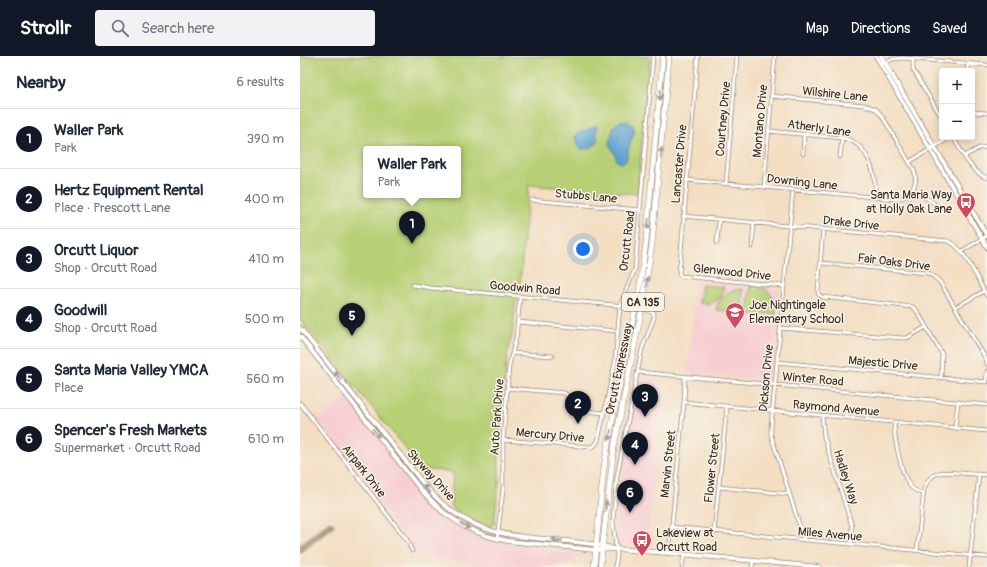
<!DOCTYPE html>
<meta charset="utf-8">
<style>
:root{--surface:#fff;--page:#f2f2f3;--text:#1f2937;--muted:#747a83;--line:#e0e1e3;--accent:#111827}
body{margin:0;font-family:Pangolin,sans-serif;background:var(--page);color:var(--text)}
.controls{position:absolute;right:12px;top:12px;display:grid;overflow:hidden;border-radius:4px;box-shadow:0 2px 10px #0003}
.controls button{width:36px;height:36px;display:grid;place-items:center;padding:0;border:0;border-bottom:1px solid var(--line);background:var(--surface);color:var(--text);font:20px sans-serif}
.you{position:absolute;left:283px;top:193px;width:14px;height:14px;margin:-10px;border:3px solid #fff;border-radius:50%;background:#1a73e8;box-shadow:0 0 0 6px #1a73e833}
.badge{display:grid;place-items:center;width:26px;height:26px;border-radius:50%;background:var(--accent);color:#fff;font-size:13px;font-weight:700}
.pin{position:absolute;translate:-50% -33px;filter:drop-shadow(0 1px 2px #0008)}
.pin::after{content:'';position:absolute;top:21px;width:14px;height:12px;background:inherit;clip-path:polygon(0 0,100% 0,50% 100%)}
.popup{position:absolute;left:63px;top:90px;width:98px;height:52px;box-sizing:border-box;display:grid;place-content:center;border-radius:4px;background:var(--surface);filter:drop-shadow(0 1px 3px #0005);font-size:13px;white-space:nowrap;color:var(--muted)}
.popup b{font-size:15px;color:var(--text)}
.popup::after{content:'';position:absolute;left:50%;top:100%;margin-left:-8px;border:8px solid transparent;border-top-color:var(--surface)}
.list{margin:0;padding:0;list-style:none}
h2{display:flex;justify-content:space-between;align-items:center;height:52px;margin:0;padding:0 16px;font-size:17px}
h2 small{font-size:13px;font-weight:400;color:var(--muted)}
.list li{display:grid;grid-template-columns:26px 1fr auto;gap:12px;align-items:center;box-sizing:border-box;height:60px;padding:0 16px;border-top:1px solid var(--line)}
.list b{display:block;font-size:15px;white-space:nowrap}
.list p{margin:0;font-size:13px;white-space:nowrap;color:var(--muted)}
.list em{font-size:13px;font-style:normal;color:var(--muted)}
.icon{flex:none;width:22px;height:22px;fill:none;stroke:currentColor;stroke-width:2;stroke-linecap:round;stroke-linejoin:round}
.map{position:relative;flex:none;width:687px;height:511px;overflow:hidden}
header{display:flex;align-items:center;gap:24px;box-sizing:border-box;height:56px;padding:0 20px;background:var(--accent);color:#fff}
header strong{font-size:19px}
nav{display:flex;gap:22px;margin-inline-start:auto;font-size:14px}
.search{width:280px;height:36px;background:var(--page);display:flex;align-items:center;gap:10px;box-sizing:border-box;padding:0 14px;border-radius:4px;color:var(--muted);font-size:15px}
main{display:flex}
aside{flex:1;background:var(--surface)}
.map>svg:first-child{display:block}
.built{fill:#f7cfd3}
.green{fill:#b7cf74;stroke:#797c49;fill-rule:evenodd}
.water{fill:#5ca1d1;stroke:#4c6678}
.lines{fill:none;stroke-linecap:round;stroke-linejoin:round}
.taxiway{stroke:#978470;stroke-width:8}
.minor-casing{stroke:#978470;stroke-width:4.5}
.major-casing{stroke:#978470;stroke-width:5.5}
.highway-casing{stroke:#978470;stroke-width:6}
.minor{stroke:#fff;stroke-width:3}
.major{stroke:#fff;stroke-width:4}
.highway{stroke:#fff;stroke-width:5}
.oneway{fill:#a79f9a}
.labels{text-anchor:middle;stroke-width:3;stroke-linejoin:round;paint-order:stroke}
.shield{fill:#f7f3e8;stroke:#73665b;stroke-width:1}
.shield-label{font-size:11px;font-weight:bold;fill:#3b2a1e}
.street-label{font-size:12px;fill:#3b2a1e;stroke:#f7f3e8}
.poi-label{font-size:12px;fill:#3b2a1e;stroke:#f7f3e8;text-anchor:start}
</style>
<header>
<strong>Strollr</strong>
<div class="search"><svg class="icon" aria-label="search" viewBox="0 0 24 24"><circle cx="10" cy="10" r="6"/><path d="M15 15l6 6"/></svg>Search here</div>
<nav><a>Map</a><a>Directions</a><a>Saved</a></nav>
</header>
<main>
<aside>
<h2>Nearby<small>6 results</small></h2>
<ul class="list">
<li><span class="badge">1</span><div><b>Waller Park</b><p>Park</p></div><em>390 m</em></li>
<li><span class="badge">2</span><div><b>Hertz Equipment Rental</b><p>Place · Prescott Lane</p></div><em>400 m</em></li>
<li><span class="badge">3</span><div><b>Orcutt Liquor</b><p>Shop · Orcutt Road</p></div><em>410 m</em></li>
<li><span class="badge">4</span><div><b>Goodwill</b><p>Shop · Orcutt Road</p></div><em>500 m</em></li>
<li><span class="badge">5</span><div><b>Santa Maria Valley YMCA</b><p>Place</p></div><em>560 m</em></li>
<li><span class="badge">6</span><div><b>Spencer's Fresh Markets</b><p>Supermarket · Orcutt Road</p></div><em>610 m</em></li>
</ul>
</aside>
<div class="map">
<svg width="687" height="511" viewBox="0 0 687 511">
<rect width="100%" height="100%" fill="#f7f3e8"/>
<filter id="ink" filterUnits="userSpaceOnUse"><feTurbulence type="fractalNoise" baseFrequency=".025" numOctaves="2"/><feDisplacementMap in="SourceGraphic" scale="8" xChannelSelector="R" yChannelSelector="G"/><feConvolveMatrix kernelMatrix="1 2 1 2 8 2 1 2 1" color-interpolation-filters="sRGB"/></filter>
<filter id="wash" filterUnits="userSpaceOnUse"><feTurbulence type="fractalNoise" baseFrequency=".012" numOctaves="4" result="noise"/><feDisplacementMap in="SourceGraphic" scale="16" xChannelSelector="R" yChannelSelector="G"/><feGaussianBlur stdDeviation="0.9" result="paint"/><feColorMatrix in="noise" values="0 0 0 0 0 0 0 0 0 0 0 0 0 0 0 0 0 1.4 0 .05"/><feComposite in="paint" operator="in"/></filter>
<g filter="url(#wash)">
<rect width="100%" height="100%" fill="#f3dec2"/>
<path class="built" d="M 396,224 L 479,233 L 471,323 L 469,324 L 388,317 Z
M 342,322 L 363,324 L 347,492 L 319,489 L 315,475 L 315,465 L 323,408 L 338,336 Z
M 50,337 L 135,447 L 183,482 L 209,489 L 289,499 L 251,511 L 195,511 L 119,500 L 15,366 Z"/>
<path class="green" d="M 0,0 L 350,0 L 337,138 L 229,129 L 219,238 L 216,244 L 212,279 L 207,300 L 198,386 L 199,425 L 194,468 L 189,471 L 169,463 L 151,451 L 153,416 L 122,413 L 0,263 ZM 66,93 L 158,93 L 158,139 L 66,139 Z
M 402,229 L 424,231 C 422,245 412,249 399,247 Z
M 451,230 C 470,231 475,239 476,258 L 450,258 L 447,254 Z
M 443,233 L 441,255 L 439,257 L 416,254 C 419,240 429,233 443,233 Z"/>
<path class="water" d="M 320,65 C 328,64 333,67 335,75 L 330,87 L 326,105 L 321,107 L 317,105 L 315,98 L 309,88 L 314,70 Z
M 295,69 L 297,70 L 296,77 L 298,83 C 296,91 288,94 280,93 L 277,88 L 275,80 C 281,73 287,76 295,69 Z"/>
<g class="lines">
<path class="taxiway" d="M 0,493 L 30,469"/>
</g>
</g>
<g filter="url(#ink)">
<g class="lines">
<g class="minor-casing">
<path id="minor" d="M 398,0 L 379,218 L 381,220 L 484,230
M 613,2 L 613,14 L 615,17 L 642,62
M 585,7 L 593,3 L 603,2 L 687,9
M 667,15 L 668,7
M 672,56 L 687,57
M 468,75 L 542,82 C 568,86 577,118 575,142
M 653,81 C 662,96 670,115 687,122
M 503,98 L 504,78
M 665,100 L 679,92 L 687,91
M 540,101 L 542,82
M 609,106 L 651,81
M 386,124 L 595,143 C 611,142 619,129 614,114 L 582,60 L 576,53 L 564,49 L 471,40
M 426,128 L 437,0
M 464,131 L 475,0
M 613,133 L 634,147
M 493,134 L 471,371 L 471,379 L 504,484
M 231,144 L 340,154
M 383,160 L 648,185 C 666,192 677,224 687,240
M 523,173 L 518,236 L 519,239 L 523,241 L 613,251 L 617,255 L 642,298 L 641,322
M 417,187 L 419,163
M 452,191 L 454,167
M 662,195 L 687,180
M 521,207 L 627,217 L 633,220 L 640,226 L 686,303 L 687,308
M 113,229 L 131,232 L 336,251
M 656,251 L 684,235
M 218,266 L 317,275
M 480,272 L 602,282 L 607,282 L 626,271
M 212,297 L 253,300
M 477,306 L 687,326
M 338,316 L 687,349
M 686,326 L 687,315
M 207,332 L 265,337 L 267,340 L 266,350 L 268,353 L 304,357
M 384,346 L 687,375
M 0,347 L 107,484 L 112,495
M 522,360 L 524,381 L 552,470 L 551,488
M 594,366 C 594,382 601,418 610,430 C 613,434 618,436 623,438
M 655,372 L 658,345
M 203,384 L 291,391 L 294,390 L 298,385 L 315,307 L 320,249 L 335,213 L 353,0
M 419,431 L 489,438
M 371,471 L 687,501
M 414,476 L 427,351
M 197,483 L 203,434 L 203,384 L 209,310 L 216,282 L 220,241
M 617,495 L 624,433 C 631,413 644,416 661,417 C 670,418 678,418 687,419
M 369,497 L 384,346 L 385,321
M 315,511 L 317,499 L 313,465 L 317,420 L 342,293 L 354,262 L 354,257 L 342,252
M 382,511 L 384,499
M 452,511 L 453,505
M 669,511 L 679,418"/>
</g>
<g class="major-casing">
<path id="major" d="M 576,0 L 687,191
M 581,0 L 687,180
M 0,272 L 126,431 C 168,479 208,480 267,485 C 282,487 297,488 312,492
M 0,280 L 121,434 L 143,456 L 165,471 L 187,480 L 208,485 L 295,494 L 316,493 L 369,497 L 519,511"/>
</g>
<g class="highway-casing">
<path id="highway" d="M 294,511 L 304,411 L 315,351 L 340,230 L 346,187 L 363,0
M 300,511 L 314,391 L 342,252 L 352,188 L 369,0"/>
</g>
<use href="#minor" class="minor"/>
<use href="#major" class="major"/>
<use href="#highway" class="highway"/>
</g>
<defs><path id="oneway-solid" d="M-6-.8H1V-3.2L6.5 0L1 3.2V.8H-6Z"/></defs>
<g class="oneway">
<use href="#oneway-solid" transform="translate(360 39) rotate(95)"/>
<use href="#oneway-solid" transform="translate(361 97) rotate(-85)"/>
<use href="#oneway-solid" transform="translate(348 168) rotate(96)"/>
<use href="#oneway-solid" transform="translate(347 226) rotate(-81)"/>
<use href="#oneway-solid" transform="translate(38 320) rotate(-128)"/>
<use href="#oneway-solid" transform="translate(76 377) rotate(52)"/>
<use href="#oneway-solid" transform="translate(310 379) rotate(100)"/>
<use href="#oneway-solid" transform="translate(127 433) rotate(-131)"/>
<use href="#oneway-solid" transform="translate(306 450) rotate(-84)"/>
<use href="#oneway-solid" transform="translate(165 470) rotate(29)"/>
<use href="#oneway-solid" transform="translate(257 484) rotate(-174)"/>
</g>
</g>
<defs>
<g id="bus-pin" transform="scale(1)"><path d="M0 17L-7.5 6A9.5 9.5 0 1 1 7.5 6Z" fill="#d1495b" stroke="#f7f3e8"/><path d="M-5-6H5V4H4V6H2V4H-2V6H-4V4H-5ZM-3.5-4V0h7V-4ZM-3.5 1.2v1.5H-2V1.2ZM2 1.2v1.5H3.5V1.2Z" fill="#fff"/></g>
<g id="school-pin" transform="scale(1)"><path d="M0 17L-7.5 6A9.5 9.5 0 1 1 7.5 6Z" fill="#d1495b" stroke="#f7f3e8"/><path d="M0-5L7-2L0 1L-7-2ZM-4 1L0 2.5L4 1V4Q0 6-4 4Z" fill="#fff"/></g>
</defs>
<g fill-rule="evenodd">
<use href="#bus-pin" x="666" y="146"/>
<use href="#school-pin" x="435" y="256"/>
<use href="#bus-pin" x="342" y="484"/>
</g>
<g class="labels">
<rect class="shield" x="322" y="237" width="42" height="18" rx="3"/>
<g class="shield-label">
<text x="343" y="250">CA 135</text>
</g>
<g class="street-label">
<text transform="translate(535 38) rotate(6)" y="4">Wilshire Lane</text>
<text transform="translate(423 63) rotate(-85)" y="4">Courtney Drive</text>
<text transform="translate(460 65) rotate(-85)" y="4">Montano Drive</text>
<text transform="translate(519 72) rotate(8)" y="4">Atherly Lane</text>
<text transform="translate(379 108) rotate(-85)" y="4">Lancaster Drive</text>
<text transform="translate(502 126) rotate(6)" y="4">Downing Lane</text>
<text transform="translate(286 140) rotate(5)" y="4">Stubbs Lane</text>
<text transform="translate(551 167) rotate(6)" y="4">Drake Drive</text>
<text transform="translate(327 185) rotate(-83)" y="4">Orcutt Road</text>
<text transform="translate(594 206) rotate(7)" y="4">Fair Oaks Drive</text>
<text transform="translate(432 216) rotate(6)" y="4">Glenwood Drive</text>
<text transform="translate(225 232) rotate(5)" y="4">Goodwin Road</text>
<text transform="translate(583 307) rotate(5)" y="4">Majestic Drive</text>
<text transform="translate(319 313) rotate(-78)" y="4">Orcutt Expressway</text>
<text transform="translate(466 322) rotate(-85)" y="4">Dickson Drive</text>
<text transform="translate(513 323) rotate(5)" y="4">Winter Road</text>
<text transform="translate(536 352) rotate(5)" y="4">Raymond Avenue</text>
<text transform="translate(197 361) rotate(-86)" y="4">Auto Park Drive</text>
<text transform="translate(250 379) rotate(5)" y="4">Mercury Drive</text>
<text transform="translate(368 408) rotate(-84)" y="4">Marvin Street</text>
<text transform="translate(412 412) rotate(-84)" y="4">Flower Street</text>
<text transform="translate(64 415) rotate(52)" y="4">Airpark Drive</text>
<text transform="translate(131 419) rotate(48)" y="4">Skyway Drive</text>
<text transform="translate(546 421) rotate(72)" y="4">Hadley Way</text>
<text transform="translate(530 478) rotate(5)" y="4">Miles Avenue</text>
</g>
<g class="poi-label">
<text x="652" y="143" text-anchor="end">Santa Maria Way<tspan x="652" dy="14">at Holly Oak Lane</tspan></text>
<text x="449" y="253">Joe Nightingale<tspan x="449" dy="14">Elementary School</tspan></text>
<text x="356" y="481">Lakeview at<tspan x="356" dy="14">Orcutt Road</tspan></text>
</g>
</g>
</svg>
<div class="controls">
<button>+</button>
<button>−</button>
</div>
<div class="you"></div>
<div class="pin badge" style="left:112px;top:188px">1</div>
<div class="popup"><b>Waller Park</b>Park</div>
<div class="pin badge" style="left:278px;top:368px">2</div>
<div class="pin badge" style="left:345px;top:361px">3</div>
<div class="pin badge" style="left:335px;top:409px">4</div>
<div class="pin badge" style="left:52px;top:280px">5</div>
<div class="pin badge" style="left:330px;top:457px">6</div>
</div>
</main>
